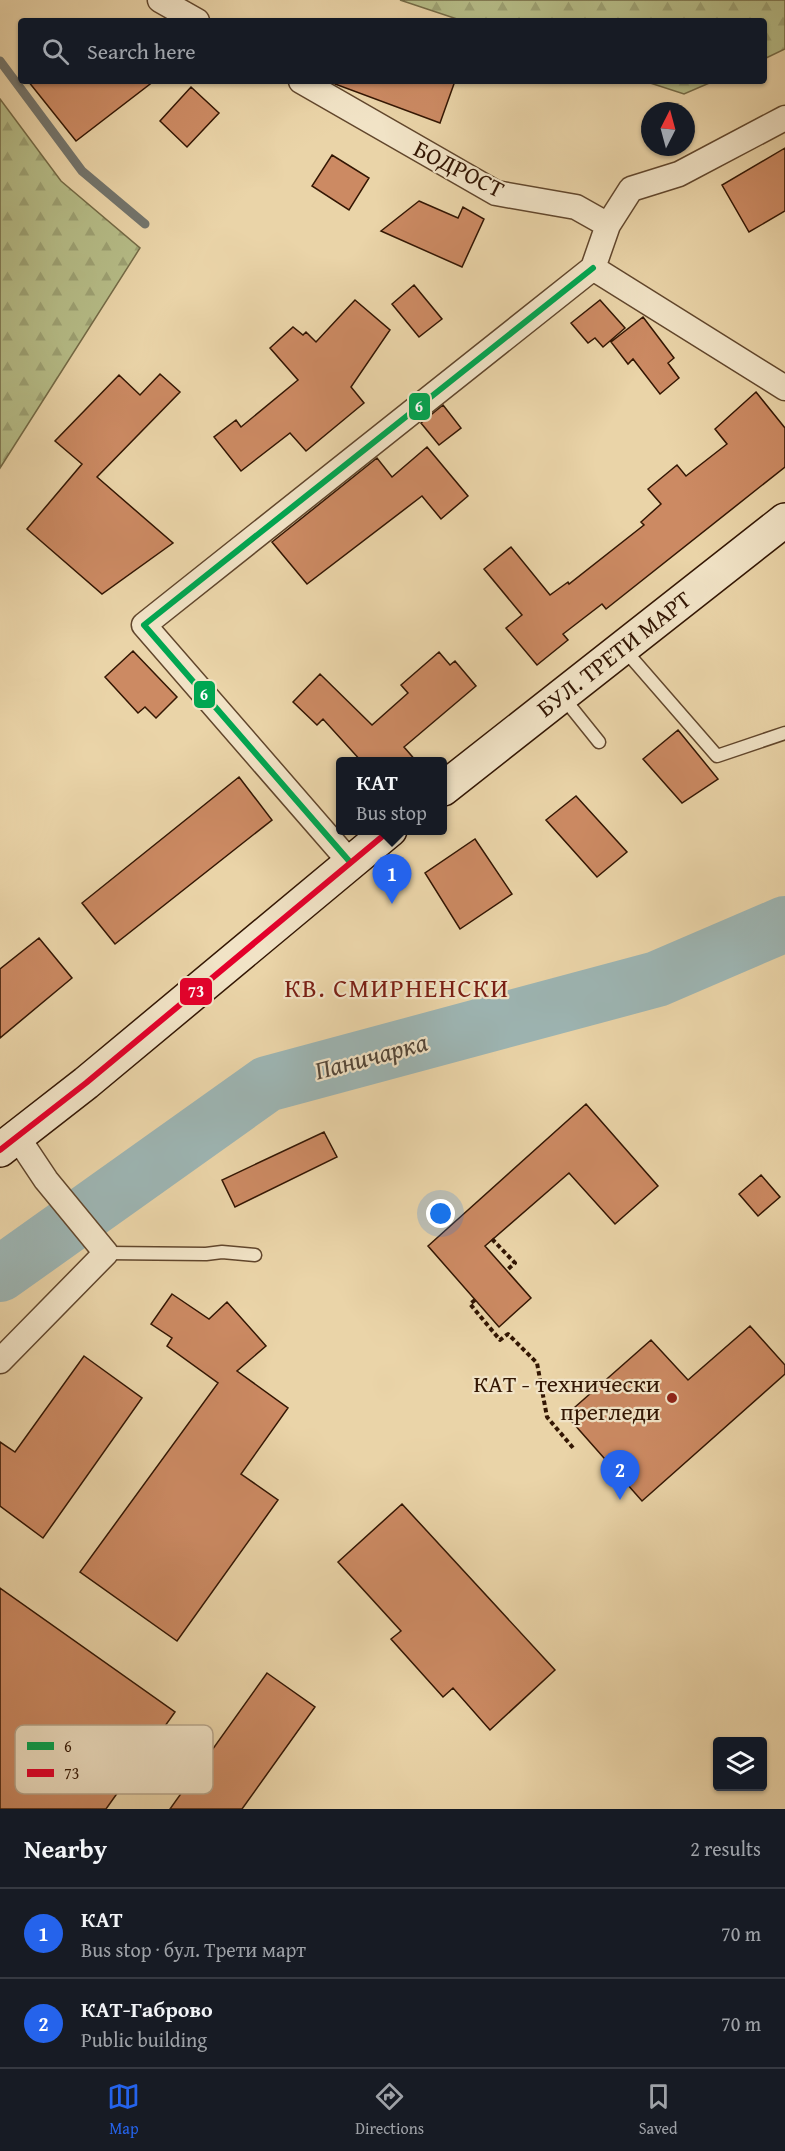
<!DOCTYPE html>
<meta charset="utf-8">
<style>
:root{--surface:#171b24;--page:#242831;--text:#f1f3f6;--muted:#9ea1a6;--line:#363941;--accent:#2563eb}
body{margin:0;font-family:"Gentium Book Plus",serif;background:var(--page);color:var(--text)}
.controls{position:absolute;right:18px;bottom:18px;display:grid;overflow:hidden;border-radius:6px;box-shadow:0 2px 4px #0004}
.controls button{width:54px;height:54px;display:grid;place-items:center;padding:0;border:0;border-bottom:2px solid var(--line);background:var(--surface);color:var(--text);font:30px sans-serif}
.compass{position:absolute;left:641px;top:102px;width:54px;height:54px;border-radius:50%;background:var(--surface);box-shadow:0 2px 4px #0004;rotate:6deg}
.you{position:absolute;left:441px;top:1214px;width:21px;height:21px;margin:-15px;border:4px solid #fff;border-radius:50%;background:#1a73e8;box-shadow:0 0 0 9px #1a73e833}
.badge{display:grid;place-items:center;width:39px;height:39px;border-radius:50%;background:var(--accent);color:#fff;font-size:20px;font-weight:700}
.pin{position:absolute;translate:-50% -50px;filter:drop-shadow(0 2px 3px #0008)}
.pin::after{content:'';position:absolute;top:32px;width:21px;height:18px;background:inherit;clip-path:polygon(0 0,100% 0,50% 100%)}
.popup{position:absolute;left:336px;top:757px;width:111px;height:78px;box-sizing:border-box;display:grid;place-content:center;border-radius:6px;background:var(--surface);filter:drop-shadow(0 2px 4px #0005);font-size:20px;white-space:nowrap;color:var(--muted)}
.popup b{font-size:22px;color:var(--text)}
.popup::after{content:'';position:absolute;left:50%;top:100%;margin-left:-12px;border:12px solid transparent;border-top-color:var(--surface)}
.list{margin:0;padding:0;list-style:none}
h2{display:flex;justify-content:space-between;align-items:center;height:78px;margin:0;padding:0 24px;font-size:26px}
h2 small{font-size:20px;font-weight:400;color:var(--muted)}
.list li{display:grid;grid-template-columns:39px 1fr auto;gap:18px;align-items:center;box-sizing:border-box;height:90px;padding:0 24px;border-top:2px solid var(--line)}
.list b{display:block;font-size:22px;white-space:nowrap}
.list p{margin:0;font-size:20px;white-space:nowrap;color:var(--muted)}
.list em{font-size:20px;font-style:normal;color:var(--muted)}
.icon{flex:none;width:33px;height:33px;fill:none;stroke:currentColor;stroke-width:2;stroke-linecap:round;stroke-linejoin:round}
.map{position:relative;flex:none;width:785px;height:1809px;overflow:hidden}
.search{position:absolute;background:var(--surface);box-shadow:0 2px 4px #0004;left:18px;right:18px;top:18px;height:66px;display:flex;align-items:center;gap:15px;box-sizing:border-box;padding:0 21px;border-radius:6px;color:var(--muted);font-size:22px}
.sheet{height:258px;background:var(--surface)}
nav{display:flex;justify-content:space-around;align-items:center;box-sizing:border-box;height:84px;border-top:2px solid var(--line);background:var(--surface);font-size:16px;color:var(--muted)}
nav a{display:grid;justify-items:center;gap:3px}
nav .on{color:var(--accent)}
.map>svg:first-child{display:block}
.forest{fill:url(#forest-firs);stroke:#746a46;stroke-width:1.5}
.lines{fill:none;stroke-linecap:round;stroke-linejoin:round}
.stream{stroke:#73756d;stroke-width:9}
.river{stroke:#9db5b3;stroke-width:56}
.building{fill:#cc8a63;stroke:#331603;stroke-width:1.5}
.lane-casing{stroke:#61462c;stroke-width:15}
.street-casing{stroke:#61462c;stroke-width:27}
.secondary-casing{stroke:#331603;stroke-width:36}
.path{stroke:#331603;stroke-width:4;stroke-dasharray:4.5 3;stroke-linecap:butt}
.lane{stroke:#f1e3c6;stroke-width:12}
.street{stroke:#f1e3c6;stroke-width:24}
.secondary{stroke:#f1e3c6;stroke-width:33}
.bus-1-casing{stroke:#f1e3c6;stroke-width:10}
.bus-2-casing{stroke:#f1e3c6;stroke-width:10}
.bus-1{stroke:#00a651;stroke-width:6}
.bus-2{stroke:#e4002b;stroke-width:6}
.poi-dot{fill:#8f2418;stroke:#f1e3c6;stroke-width:2}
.labels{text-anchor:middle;stroke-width:4.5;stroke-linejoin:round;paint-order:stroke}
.street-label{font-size:24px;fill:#331603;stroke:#f1e3c6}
.poi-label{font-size:24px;fill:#331603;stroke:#f1e3c6;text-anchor:end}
.neighbourhood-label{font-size:26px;letter-spacing:1.5px;fill:#7a1f14;stroke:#f1e3c6}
.water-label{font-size:26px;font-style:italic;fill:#534638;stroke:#f1e3c6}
.key{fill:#f1e3c6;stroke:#b8a68c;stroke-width:1.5}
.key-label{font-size:16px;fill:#331603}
.line-badge{stroke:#f1e3c6;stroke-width:2}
.badge-label{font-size:16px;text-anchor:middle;font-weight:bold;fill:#fff}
</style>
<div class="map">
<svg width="785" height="1809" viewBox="0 0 785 1809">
<defs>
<pattern id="forest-firs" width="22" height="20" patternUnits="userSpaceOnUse" patternTransform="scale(1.5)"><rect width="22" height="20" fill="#b6bd88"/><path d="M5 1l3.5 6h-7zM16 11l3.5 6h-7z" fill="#9da274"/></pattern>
</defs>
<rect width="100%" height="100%" fill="#ead4a8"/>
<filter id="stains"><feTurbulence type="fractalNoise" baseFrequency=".00333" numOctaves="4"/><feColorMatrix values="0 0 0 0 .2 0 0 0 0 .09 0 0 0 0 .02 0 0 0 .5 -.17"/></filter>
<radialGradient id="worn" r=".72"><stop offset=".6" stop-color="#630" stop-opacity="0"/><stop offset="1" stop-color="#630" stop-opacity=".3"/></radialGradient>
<path class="forest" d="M 400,0 L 785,0 L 785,49 L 764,59 L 764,21 L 463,21 Z
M 644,81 L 714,81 L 684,94 Z
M 0,99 L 61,181 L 140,248 L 0,468 Z"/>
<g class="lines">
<path class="stream" d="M 0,61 L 82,171 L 145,224"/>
<path class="river" d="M 0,1274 L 267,1084 L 657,979 L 785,924"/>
</g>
<path class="building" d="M 28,81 L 154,81 L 76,141 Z
M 335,81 L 455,81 L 440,123 L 335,84 Z
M 191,87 L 219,113 L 187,147 L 160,121 Z
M 785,148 L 785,211 L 749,232 L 722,185 Z
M 332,155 L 369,178 L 349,210 L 312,186 Z
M 419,201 L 458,218 L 463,207 L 484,219 L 462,267 L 381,231 Z
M 414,285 L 442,319 L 419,337 L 392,304 Z
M 355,300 L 390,330 L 351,387 L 364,403 L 306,451 L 290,433 L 241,471 L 214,437 L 236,420 L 241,427 L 298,380 L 270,348 L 293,327 L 303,335 L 306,332 L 316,342 Z
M 600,300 L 625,328 L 603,347 L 595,338 L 588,343 L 571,323 Z
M 643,317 L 674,358 L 668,363 L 679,378 L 660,394 L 633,359 L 628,364 L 611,342 Z
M 160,374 L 180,392 L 97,477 L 173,543 L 102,594 L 27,529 L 82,464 L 55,441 L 119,375 L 140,395 Z
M 756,392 L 785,428 L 785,467 L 606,609 L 602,604 L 563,634 L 568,640 L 537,665 L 506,628 L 522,615 L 484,569 L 511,547 L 550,595 L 568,582 L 569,584 L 644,525 L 641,522 L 661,504 L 648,489 L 677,465 L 686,476 L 727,444 L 715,429 Z
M 443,405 L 461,428 L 439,445 L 421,423 Z
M 427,447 L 468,496 L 441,519 L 422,496 L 307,584 L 272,542 L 377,458 L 392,477 Z
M 133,651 L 177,697 L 156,718 L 145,707 L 138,713 L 105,677 Z
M 439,652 L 450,665 L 455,661 L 476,686 L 404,747 L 417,762 L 362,762 L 323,719 L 317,725 L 293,702 L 320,674 L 372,725 L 408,693 L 401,685 Z
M 678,730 L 718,779 L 682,803 L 643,759 Z
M 239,777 L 272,820 L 115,944 L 82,903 Z
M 576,796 L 627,852 L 597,877 L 546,820 Z
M 475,839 L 512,894 L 460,929 L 425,873 Z
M 39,938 L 72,978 L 0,1038 L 0,969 Z
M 586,1104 L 658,1186 L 615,1224 L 569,1173 L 485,1246 L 531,1298 L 499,1327 L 428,1246 Z
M 324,1132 L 337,1157 L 235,1207 L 222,1180 Z
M 761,1175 L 780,1197 L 758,1216 L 739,1194 Z
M 172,1294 L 209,1319 L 227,1302 L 266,1346 L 237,1371 L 288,1408 L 241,1474 L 278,1500 L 177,1641 L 80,1572 L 218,1383 L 167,1346 L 172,1338 L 151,1324 Z
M 750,1326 L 785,1365 L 785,1374 L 642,1501 L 566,1415 L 651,1340 L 688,1380 Z
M 84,1356 L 142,1398 L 43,1538 L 0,1506 L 0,1442 L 15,1452 Z
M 402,1504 L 555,1670 L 490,1730 L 453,1688 L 443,1697 L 391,1639 L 401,1631 L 338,1562 Z
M 0,1588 L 175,1712 L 106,1809 L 0,1809 Z
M 267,1673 L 315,1707 L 242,1809 L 170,1809 Z"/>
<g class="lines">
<g class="lane-casing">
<path id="lane" d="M 623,648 L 717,756 L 785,733
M 562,696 L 599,742
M 106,1253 L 206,1254 L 222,1252 L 255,1255"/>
</g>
<g class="street-casing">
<path id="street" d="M 160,0 L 197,21
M 301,81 L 496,193 L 576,207 L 608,225
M 593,268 L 608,225 L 631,189 L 679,174 L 785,118
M 593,268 L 785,388
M 350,862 L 144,625 L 593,268
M 0,1361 L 106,1253 L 46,1180 L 16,1135"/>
</g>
<g class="secondary-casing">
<path id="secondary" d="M 443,789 L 785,520
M 0,1150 L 86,1083 L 390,830"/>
</g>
<path class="path" d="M 492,1239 L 515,1263 L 507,1270
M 475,1300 L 470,1304 L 500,1340 L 508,1334 L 537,1363 L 547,1417 L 574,1449"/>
<use href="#lane" class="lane"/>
<use href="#street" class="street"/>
<use href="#secondary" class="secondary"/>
<g class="bus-1-casing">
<path id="bus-1" d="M 350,862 L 144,625 L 593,268"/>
</g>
<g class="bus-2-casing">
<path id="bus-2" d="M 0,1150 L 86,1083 L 390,830"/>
</g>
<use href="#bus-1" class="bus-1"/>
<use href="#bus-2" class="bus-2"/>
</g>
<circle class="poi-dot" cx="672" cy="1398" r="6"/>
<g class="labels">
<g class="street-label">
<text transform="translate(459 169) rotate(27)" y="8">БОДРОСТ</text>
<text transform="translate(614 654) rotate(-38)" y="8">БУЛ. ТРЕТИ МАРТ</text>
</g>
<g class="poi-label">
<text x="660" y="1392">КАТ - технически<tspan x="660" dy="28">прегледи</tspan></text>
</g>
<g class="neighbourhood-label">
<text x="397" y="997">КВ. СМИРНЕНСКИ</text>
</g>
<g class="water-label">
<text transform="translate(371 1056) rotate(-15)" y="9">Паничарка</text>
</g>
</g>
<rect x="15" y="1725" width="198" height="69" rx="9" class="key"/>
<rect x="27" y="1742" width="27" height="8" fill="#00a651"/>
<rect x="27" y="1769" width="27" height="8" fill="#e4002b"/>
<g class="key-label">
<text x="64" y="1752">6</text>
<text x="64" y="1779">73</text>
</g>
<g class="line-badge">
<rect x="408" y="392" width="23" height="29" rx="6" fill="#00a651"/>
<rect x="193" y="680" width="23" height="29" rx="6" fill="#00a651"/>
<rect x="179" y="977" width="34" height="29" rx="6" fill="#e4002b"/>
</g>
<g class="badge-label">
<text x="419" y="412">6</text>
<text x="204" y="700">6</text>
<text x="196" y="997">73</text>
</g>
<rect width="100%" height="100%" filter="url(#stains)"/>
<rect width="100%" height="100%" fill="url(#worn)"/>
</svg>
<div class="controls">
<button><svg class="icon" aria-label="layers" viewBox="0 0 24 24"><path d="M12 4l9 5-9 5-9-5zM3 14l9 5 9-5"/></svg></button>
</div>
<svg class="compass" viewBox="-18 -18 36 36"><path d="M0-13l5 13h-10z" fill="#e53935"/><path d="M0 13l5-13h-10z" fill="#9ea1a6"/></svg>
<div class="you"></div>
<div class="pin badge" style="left:392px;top:904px">1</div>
<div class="popup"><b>КАТ</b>Bus stop</div>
<div class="pin badge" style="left:620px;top:1500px">2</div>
<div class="search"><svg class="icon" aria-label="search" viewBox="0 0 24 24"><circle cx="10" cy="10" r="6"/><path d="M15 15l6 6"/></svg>Search here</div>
</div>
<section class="sheet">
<h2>Nearby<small>2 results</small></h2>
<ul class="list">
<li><span class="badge">1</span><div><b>КАТ</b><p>Bus stop · бул. Трети март</p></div><em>70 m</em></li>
<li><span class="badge">2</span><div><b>КАТ-Габрово</b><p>Public building</p></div><em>70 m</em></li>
</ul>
</section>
<nav>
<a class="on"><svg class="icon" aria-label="map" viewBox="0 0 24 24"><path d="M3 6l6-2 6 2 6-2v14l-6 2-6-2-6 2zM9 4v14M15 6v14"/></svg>Map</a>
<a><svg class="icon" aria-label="directions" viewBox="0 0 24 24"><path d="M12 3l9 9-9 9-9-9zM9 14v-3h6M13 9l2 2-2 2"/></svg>Directions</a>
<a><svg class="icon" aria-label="saved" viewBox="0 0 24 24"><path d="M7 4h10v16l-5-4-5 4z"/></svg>Saved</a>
</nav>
